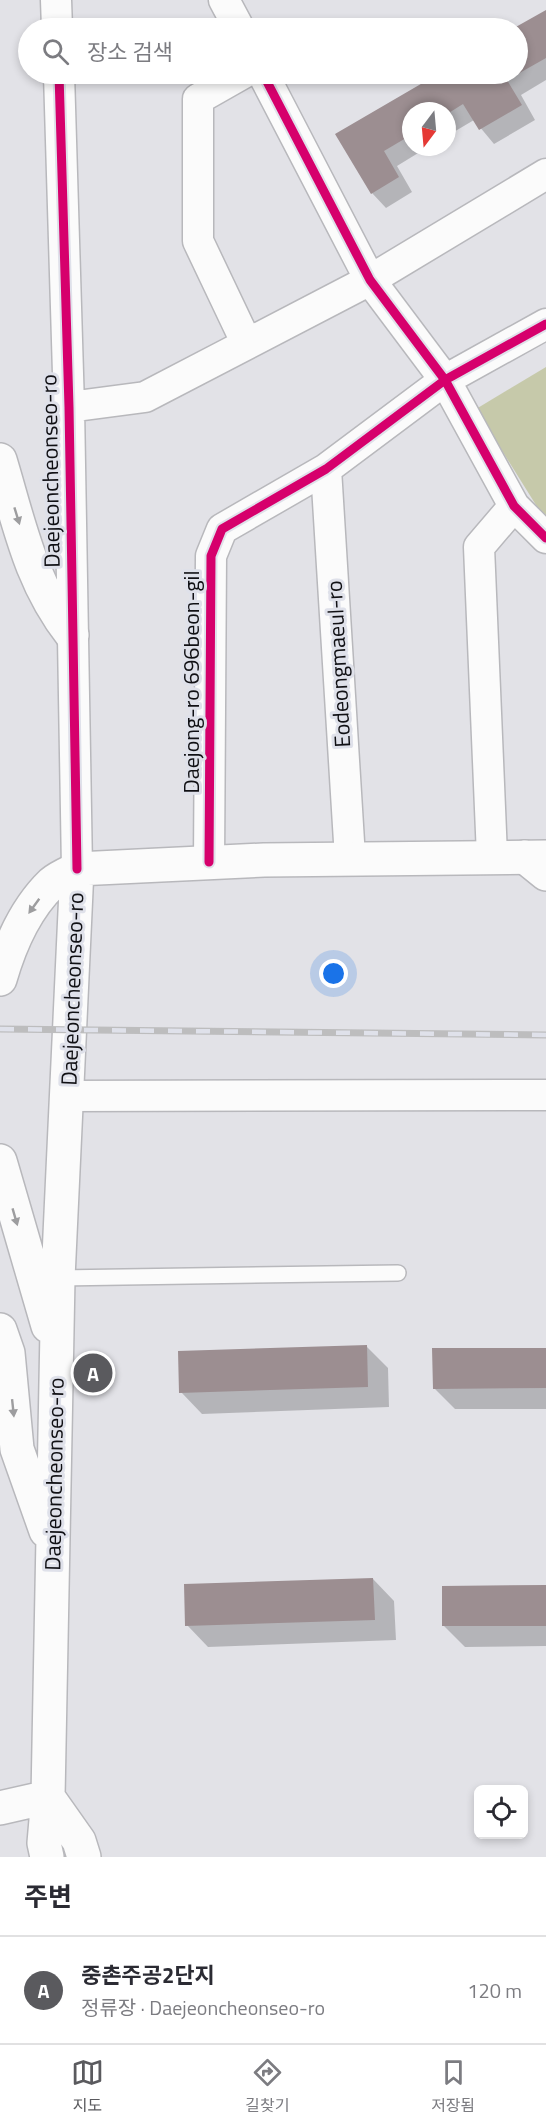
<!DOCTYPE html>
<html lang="ko">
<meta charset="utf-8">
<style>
:root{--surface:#fff;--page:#f7f7f7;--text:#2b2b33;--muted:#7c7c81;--line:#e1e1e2;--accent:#5a5a5e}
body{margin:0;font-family:"Titillium Web","Noto Sans KR",sans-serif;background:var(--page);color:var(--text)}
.controls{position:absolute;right:18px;bottom:18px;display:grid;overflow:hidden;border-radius:9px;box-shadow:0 3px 9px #0003}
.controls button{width:54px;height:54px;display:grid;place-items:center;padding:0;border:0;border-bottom:2px solid var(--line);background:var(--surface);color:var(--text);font:30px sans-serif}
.compass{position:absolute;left:402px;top:102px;width:54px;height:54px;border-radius:50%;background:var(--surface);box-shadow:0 3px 9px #0003;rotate:196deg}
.you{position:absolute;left:334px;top:974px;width:21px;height:21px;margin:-15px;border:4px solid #fff;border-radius:50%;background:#1a73e8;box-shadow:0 0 0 9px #1a73e833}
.badge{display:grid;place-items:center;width:39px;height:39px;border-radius:50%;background:var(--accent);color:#fff;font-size:20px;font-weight:700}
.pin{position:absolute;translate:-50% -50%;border:3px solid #fff;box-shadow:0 2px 6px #0006}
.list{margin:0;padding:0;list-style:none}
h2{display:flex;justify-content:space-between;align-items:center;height:78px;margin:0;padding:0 24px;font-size:26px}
h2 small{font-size:20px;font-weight:400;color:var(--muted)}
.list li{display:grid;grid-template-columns:39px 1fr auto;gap:18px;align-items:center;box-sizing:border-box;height:108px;padding:0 24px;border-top:2px solid var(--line)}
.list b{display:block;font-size:22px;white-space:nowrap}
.list p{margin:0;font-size:20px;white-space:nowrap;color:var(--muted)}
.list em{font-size:20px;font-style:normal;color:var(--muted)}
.icon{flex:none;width:33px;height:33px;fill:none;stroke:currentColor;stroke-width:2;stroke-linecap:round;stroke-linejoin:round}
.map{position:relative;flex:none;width:546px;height:1857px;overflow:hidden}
.search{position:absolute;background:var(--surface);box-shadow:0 3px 9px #0003;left:18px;right:18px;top:18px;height:66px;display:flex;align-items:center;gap:15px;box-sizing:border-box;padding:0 21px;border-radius:33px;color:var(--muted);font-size:22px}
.sheet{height:186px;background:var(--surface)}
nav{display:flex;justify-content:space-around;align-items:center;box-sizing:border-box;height:84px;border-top:2px solid var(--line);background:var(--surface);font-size:16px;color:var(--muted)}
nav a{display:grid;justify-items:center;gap:3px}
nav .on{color:var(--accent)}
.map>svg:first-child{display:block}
.green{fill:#c6c9aa}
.shadow{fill:#0003}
.building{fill:#9c8e91}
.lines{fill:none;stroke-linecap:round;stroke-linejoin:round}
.lane-casing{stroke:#b8b8bc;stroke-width:18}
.street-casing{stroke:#b8b8bc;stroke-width:33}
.secondary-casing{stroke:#b8b8bc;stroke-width:36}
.primary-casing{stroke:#b8b8bc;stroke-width:36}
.lane{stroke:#fbfbfb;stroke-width:15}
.street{stroke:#fbfbfb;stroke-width:30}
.secondary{stroke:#fbfbfb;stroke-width:33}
.primary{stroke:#fbfbfb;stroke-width:33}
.rail-casing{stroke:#bdbdbe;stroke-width:7}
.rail{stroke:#dfe1ea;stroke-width:4.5;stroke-dasharray:14;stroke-linecap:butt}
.cycleway-casing{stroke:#dfe1ea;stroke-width:13}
.cycleway{stroke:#d6006c;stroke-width:9}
.oneway{fill:#9d9d9f}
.labels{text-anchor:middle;stroke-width:6;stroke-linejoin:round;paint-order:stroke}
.street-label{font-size:22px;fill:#101014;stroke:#dfe1ea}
</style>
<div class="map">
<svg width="546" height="1857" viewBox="0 0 546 1857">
<rect width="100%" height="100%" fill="#e2e2e7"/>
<path class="green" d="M 546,367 L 546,521 L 476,409 Z"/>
<path class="shadow" d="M 546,12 L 546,80 L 521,95 L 535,120 L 494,144 L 474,120 L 447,136 L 447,111 L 411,111 L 411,147 L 428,147 L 397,166 L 412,192 L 386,208 L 372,193 L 337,135 L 441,74 L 518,74 L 517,28 Z
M 366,1346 L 388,1368 L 389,1407 L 202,1414 L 181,1392 Z
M 546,1349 L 546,1409 L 455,1409 L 434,1388 Z
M 373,1579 L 394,1601 L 396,1640 L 208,1647 L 187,1625 Z
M 546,1586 L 546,1646 L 465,1647 L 444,1626 Z"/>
<path class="building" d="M 546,10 L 546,58 L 507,80 L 522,105 L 479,130 L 463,104 L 447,114 L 447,111 L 411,111 L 411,135 L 384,151 L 399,177 L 371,194 L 335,134 L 438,74 L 518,74 L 518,28 L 514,28 Z
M 367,1345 L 368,1387 L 179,1393 L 178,1351 Z
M 432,1348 L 546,1348 L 546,1388 L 433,1389 Z
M 373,1578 L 375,1620 L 185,1626 L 184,1584 Z
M 546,1585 L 546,1626 L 442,1626 L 442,1586 Z"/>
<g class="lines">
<g class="lane-casing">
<path id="lane" d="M 58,1278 L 398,1273"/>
</g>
<g class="street-casing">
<path id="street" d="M 56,0 L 57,28
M 224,0 L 239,28
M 59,74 L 69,407 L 77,869
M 242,74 L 198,99 L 198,241 L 246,342
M 263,74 L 370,280 L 445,380 L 514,506 L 546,538
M 69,407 L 145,397 L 370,280 L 546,174
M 326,469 L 350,858
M 492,856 L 479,547 L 514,506
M 209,862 L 211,556 L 222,529 L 326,469 L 445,380 L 546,324
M 68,1096 L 546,1095"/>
</g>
<g class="secondary-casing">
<path id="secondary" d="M 0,460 C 19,523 30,582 72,635
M 0,979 C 10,944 26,908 52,883 C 59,877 69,873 77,869 L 264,860 L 546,857
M 0,1161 L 48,1326
M 0,1330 L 8,1353 L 17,1449 L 46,1531
M 48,1797 L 79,1841 L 84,1857
M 0,1808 L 48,1797
M 47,1857 L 44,1843 L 48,1797 L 58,1278 L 77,869"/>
</g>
<g class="primary-casing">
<path id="primary" d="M 525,857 L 546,874"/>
</g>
<use href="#lane" class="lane"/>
<use href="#street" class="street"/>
<use href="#secondary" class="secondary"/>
<use href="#primary" class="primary"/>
<g class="rail-casing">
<path id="rail" d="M 0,1029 L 546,1035"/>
</g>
<use href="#rail" class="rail"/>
<g class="cycleway-casing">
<path id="cycleway" d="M 59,74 L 69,407 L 77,869
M 263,74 L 370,280 L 445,380 L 514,506 L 546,538
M 209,862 L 211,556 L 222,529 L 326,469 L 445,380 L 546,324"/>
</g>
<use href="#cycleway" class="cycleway"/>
</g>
<defs><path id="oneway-solid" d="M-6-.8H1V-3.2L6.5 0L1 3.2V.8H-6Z" transform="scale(1.5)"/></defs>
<g class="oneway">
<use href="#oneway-solid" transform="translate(17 516) rotate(73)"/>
<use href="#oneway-solid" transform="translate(34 906) rotate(126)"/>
<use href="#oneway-solid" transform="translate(15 1217) rotate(74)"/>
<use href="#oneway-solid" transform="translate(13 1408) rotate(84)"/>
</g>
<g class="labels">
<g class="street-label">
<text transform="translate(50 471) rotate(-91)" y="8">Daejeoncheonseo-ro</text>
<text transform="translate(338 664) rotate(-93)" y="8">Eodeongmaeul-ro</text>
<text transform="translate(191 682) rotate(-90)" y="8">Daejong-ro 696beon-gil</text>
<text transform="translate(72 989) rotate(-88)" y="8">Daejeoncheonseo-ro</text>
<text transform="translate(54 1474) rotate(-89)" y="8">Daejeoncheonseo-ro</text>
</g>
</g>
</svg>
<div class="controls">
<button><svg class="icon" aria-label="locate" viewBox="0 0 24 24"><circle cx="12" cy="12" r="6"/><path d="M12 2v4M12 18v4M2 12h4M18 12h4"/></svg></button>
</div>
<svg class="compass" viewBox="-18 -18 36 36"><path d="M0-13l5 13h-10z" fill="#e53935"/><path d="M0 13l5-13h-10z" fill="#7c7c81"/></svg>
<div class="you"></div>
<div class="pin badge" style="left:93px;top:1373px">A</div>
<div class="search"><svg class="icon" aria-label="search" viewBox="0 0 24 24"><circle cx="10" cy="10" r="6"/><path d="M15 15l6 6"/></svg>장소 검색</div>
</div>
<section class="sheet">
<h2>주변<small></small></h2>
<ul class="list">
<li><span class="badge">A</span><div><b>중촌주공2단지</b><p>정류장 · Daejeoncheonseo-ro</p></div><em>120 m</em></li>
</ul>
</section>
<nav>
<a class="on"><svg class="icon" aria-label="map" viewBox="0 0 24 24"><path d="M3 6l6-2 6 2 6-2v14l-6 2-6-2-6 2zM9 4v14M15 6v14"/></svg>지도</a>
<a><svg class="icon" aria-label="directions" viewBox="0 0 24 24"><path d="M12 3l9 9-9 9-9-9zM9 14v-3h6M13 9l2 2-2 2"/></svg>길찾기</a>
<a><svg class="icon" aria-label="saved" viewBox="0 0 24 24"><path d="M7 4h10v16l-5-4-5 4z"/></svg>저장됨</a>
</nav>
